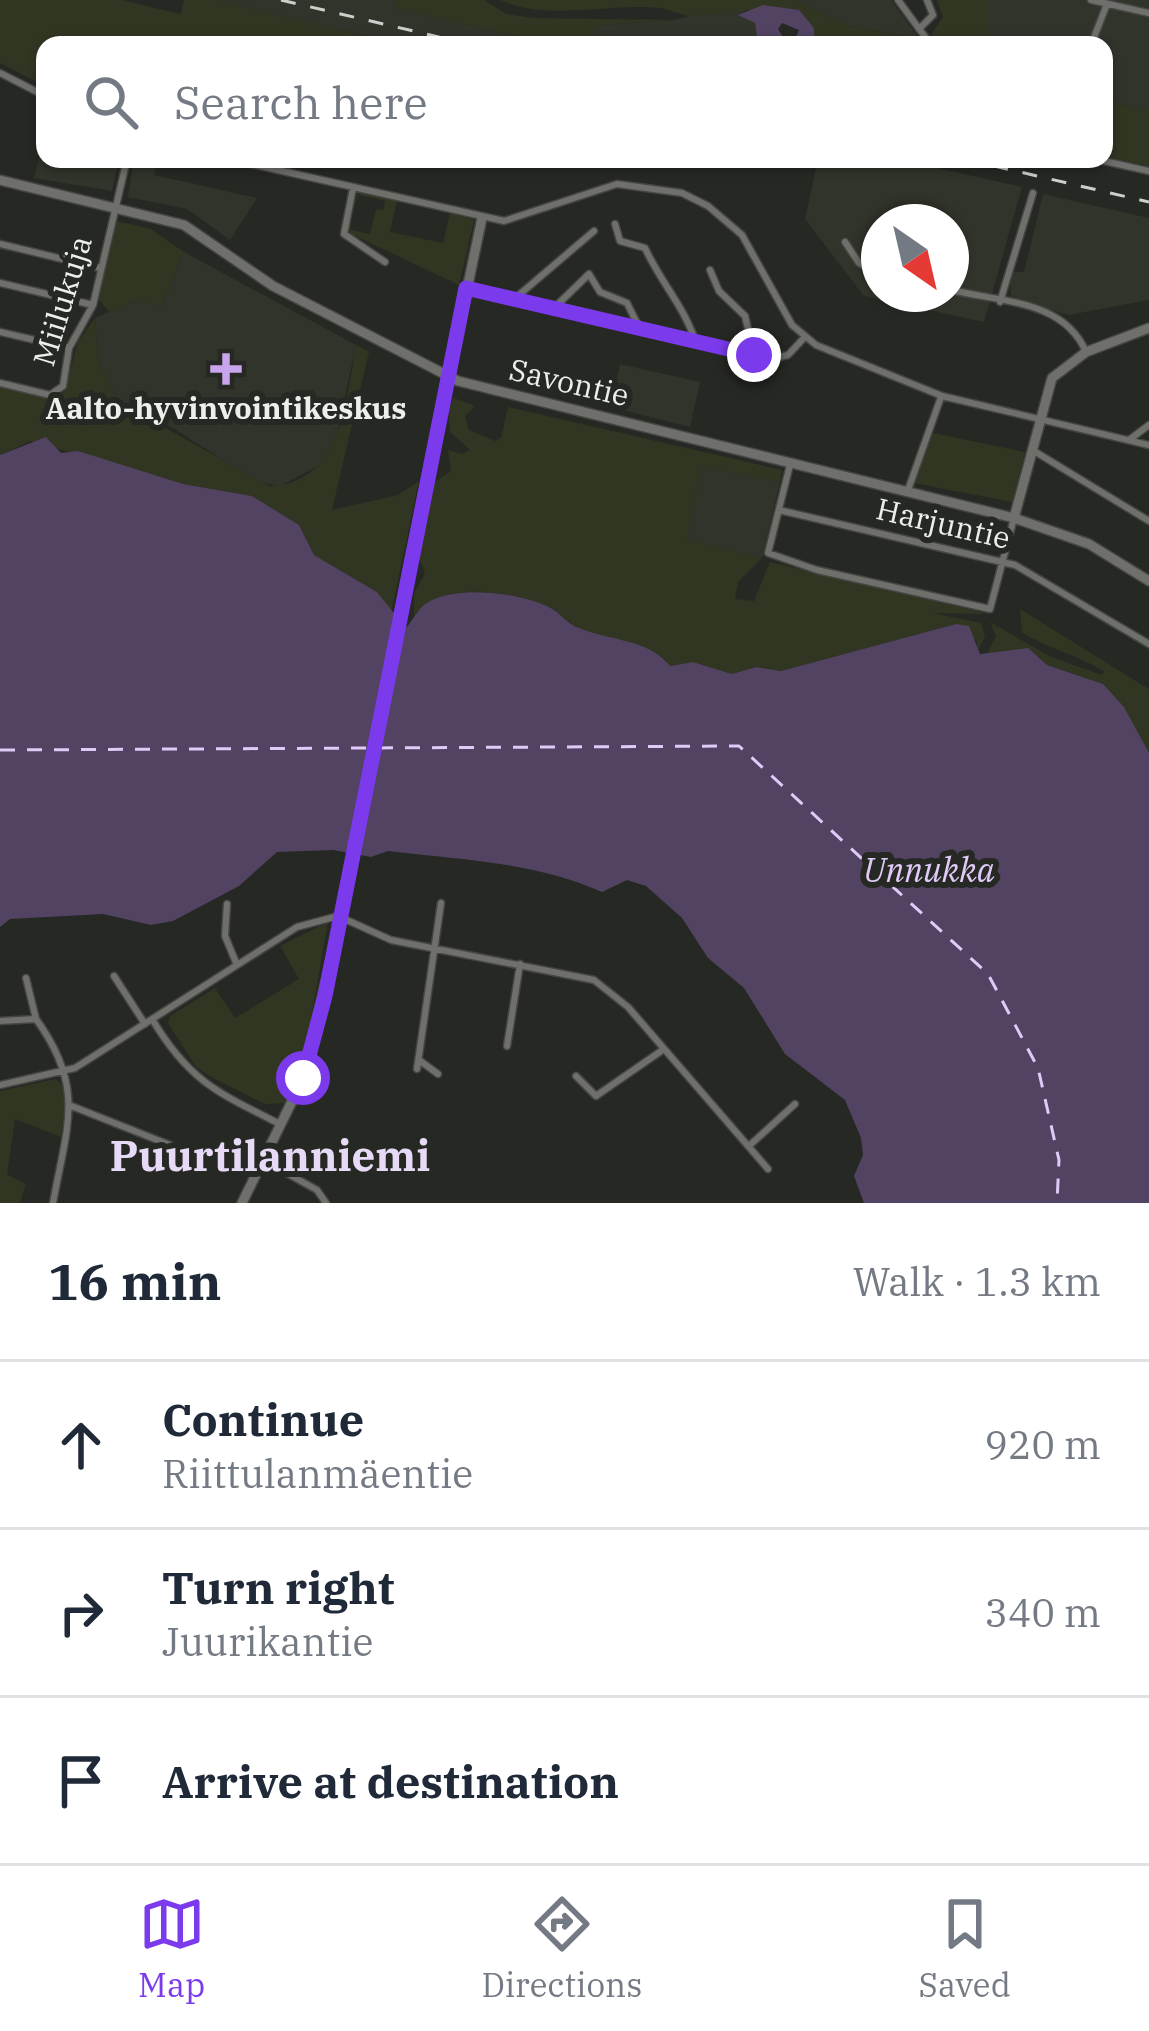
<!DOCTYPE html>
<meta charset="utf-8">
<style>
:root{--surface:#fff;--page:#f6f6f7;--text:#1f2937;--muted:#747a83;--line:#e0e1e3;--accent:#7c3aed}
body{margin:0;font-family:"IBM Plex Serif",serif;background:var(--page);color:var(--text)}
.compass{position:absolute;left:861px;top:204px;width:108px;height:108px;border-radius:50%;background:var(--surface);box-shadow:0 3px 9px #0004;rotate:146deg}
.stop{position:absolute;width:36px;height:36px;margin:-27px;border:9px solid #7c3aed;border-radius:50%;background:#fff}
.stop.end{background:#7c3aed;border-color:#fff;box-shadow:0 3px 12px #0008}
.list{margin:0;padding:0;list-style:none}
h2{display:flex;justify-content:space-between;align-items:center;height:156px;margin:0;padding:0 48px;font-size:51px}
h2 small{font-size:39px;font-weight:400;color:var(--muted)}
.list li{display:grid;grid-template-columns:78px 1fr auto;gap:36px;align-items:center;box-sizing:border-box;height:168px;padding:0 48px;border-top:3px solid var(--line)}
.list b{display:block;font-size:45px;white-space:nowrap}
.list p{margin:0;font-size:39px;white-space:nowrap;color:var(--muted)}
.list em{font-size:39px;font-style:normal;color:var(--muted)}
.icon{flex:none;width:66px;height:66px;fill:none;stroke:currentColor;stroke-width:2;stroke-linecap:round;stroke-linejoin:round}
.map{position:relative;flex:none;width:1149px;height:1203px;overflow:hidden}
.search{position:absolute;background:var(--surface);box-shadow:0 3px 9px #0004;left:36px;right:36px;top:36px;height:132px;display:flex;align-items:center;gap:30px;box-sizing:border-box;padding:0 42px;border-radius:24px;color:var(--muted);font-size:45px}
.sheet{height:660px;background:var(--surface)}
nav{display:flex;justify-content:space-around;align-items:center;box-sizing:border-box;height:168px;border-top:3px solid var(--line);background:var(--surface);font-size:33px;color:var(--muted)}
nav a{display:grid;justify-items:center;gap:6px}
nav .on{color:var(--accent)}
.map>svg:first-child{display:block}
.built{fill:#31342a;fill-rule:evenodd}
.green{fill:#303622}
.water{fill:#514361}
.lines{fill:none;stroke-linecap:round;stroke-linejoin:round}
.ferry{stroke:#e0caf8;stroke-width:3;stroke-dasharray:15 12;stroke-linecap:butt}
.minor-casing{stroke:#444643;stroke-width:9}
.tertiary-casing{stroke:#444643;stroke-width:12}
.minor{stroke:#6f706b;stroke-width:6}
.tertiary{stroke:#6f706b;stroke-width:9}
.rail{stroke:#cdcfcc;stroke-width:3;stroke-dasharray:15 15;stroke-linecap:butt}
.tertiary-bridge-casing{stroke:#444643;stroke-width:12;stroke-linecap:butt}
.tertiary-bridge{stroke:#6f706b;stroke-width:9}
.route{stroke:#7c3aed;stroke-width:15}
.poi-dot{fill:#c9a5ee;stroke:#262823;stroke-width:4.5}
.labels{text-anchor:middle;stroke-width:12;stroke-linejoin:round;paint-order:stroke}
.street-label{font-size:30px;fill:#edefec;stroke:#262823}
.poi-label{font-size:30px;font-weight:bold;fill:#edefec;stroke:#262823}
.water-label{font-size:33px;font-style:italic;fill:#e0caf8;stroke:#262823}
.district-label{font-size:42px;font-weight:bold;fill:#e7daf6;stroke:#262823}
</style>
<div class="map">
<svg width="1149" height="1203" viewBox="0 0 1149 1203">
<rect width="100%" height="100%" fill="#262823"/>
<path class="built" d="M 217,0 L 396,0 L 394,8 L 555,45 L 400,45 Z
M 793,0 L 891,0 L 920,40 L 849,26 Z
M 987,0 L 1149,0 L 1149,112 L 1104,100 L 1104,45 L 984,45 Z
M 738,3 L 749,8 L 739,15 L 755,23 L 758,45 L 586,45 L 600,25 L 674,20 Z
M 45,134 L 45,159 L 119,159 L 112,191 L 34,178 Z
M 134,159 L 157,159 L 154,175 L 257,198 L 230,240 L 187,209 L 128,197 Z
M 818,159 L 896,159 L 1022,187 L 984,322 L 864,296 L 805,219 ZM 879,222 L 951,222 L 951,294 L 879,294 Z
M 1043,194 L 1149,218 L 1149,300 L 1069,315 L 1011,298 L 1010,272 L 1024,272 Z
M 184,252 L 356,345 L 334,448 L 320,465 L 280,486 L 256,482 L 175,429 L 118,401 L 98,361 L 95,318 L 138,300 L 161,307 Z
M 620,364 L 700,382 L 690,427 L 611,407 Z
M 701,465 L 780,482 L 762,558 L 686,540 Z"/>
<path class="green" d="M 0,0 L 121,0 L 181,14 L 184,0 L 217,0 L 400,45 L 45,45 L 45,67 L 35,81 L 0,63 Z
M 396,0 L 484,0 L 506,14 L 533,18 L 673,20 L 600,25 L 586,45 L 555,45 L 393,8 Z
M 500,0 L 793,0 L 849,26 L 920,40 L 923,45 L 813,45 L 814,28 C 771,0 745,12 695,16 C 683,17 671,9 659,8 C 608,3 548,22 500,0 Z
M 937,0 L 987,0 L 987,44 L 937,45 L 931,35 L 943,17 Z
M 1104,100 L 1149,112 L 1149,166 L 1104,156 Z
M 359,192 L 397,201 L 390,232 L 443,243 L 450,213 L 474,220 L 459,285 L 349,233 L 350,217 L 351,230 L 370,234 L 376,209 L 383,210 L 385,201 L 359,195 L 351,212 Z
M 116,221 L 151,229 L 184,252 L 161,307 L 138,300 L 109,312 L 98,298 Z
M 95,318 L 98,361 L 118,401 L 269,486 C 343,484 346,399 356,345 L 369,352 L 332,510 L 398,495 L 419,481 L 391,613 L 377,592 L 314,555 L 299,525 L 252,496 L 183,484 L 31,441 L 0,455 L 0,386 L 48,398 L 64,392 L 78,342 Z
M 454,398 L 475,406 L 465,416 L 469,430 L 495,441 L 501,438 L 508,407 L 782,470 L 780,482 L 701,466 L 687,540 L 762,558 L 738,582 L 735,599 L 754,601 L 770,562 L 980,612 L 984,614 L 933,613 L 981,623 L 985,636 L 977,653 L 977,641 L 956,624 L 781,671 L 756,667 L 732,674 L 693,662 L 670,666 C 648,638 609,642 578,628 C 566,622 559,610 547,606 C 509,591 443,580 414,616 L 414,593 L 425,574 L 417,552 L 431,484 L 451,471 L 448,450 L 462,454 L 470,450 L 450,432 L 448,409 Z
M 933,433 L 1025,452 L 1012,502 L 914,483 Z
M 1020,609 L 1149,689 L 1149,753 L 1103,684 L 1047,665 L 1028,648 L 987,653 L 996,637 L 990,622 L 1051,657 L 1102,675 L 1104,671 C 1078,656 1049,648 1022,633 Z
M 328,922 L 306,1047 L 286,1103 L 265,1104 L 211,1077 L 196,1067 L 168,1023 L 170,1016 L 215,988 L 235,1018 L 299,979 L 280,946 Z
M 56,1079 L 67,1090 L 61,1137 L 15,1119 L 7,1175 L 26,1184 L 20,1203 L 0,1203 L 0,1091 Z"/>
<path class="water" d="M 763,5 L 799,10 L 814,28 L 814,44 L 794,42 L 799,30 L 782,23 L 778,29 L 788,45 L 758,45 L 755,23 L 738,15 Z
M 46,437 L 61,453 L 78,451 L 183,484 L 252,496 L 299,525 L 314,555 L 377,592 L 406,628 C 414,619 418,607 430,601 C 461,585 519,593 549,607 C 560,612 567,624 579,628 C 611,641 649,639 670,666 L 693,662 L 732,674 L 756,667 L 781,671 L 956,624 L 969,626 L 980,654 L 1028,648 L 1047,665 L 1103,684 L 1124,707 L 1149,753 L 1149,1203 L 864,1203 L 854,1176 L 863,1155 L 861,1138 L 845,1100 L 785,1054 L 744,988 L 708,958 L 682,918 L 646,886 L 627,880 L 602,892 C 534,862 463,860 388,851 L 371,857 L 333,850 L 277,852 L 239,886 L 173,921 L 151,925 L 103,914 L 10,919 L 0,927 L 0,455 Z"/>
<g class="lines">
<path class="ferry" d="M 0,750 L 739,746 L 988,974 L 1038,1068 L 1059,1160 L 1057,1203"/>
<g class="minor-casing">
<path id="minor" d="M 898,0 L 931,45
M 1091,0 L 1149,13
M 919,29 L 933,15 L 927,0
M 1091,45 L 1107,4
M 0,73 L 45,96
M 229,159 L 504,221 L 617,184 L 682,193 L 708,206 L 742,235 L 792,325 L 816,345 L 942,396 L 1149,445
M 1095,159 L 1149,171
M 353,188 L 344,234 L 385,262
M 615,224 L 620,241 L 645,248 C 660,281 683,305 695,340
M 845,242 L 859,263 L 879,273
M 0,244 L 100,268
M 710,270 L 719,291 L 745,316 L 754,354
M 0,283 L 93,305
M 466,288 L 771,359 L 788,355 L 804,338
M 951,290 C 1001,302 1064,300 1086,352
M 513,300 L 594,231
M 1000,302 L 1033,193
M 552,310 L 589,274 L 600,292 L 627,303 L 640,329
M 0,332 L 69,348
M 0,383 L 50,395 L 63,386 L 69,348 L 93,305 L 127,159
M 1129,440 L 1149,425
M 1034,451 L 1149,521
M 790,465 L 768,553 L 817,570 L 990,609 L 1014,518
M 908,490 L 941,397
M 779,510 L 1015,565 L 1149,644
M 227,904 L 225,936 L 237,965
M 114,976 L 145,1024
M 26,978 L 36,1019
M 152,1019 C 189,1081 218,1093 280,1124
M 0,1021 L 36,1019 C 86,1088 67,1125 53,1203
M 507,1046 L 520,964
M 419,1060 L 438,1074
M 417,1069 L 441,903
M 576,1076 L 596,1096 L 664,1049
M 0,1085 L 75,1068 L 297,927 L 338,916 L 391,940 L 594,980 L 628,1007 L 768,1169
M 69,1105 L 180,1149
M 750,1145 L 795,1104
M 265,1161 L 317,1190 L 326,1203"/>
</g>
<g class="tertiary-casing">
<path id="tertiary" d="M 0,180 L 184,225 L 273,286 L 458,381 L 1014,518 L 1089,544 L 1149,581
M 1014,518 L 1052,378 L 1086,352 L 1149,328
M 412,551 L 482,218
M 242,1203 L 303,1079 L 334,947"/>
</g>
<use href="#minor" class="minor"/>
<use href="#tertiary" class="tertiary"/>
<path class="rail" d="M 281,0 L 473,45
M 964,159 L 1149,202"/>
<g class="tertiary-bridge-casing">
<path id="tertiary-bridge" d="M 334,947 L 412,551"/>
</g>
<use href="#tertiary-bridge" class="tertiary-bridge"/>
</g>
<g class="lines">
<path class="route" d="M 303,1078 L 325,996 L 466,288 L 754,355"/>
</g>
<path class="poi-dot" d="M220 351h12v12h12v12h-12v12h-12v-12h-12v-12h12z"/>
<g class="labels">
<g class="street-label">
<text transform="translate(63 301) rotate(-73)" y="10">Miilukuja</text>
<text transform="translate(569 383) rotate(13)" y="10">Savontie</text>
<text transform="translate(943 524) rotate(13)" y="10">Harjuntie</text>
</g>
<g class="poi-label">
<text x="226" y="419">Aalto-hyvinvointikeskus</text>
</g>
<g class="water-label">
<text x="929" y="882">Unnukka</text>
</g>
<g class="district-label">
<text x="270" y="1171">Puurtilanniemi</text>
</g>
</g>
</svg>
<svg class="compass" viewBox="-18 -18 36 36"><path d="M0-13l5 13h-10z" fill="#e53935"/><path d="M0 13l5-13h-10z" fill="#747a83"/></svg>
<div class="stop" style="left:303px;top:1078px"></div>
<div class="stop end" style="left:754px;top:355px"></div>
<div class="search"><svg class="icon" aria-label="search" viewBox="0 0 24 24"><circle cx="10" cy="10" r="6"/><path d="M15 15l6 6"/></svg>Search here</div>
</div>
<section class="sheet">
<h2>16 min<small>Walk · 1.3 km</small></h2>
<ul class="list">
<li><svg class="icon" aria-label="ahead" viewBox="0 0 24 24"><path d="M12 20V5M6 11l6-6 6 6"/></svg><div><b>Continue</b><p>Riittulanmäentie</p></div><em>920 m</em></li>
<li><svg class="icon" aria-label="right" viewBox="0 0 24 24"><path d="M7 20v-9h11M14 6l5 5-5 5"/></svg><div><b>Turn right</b><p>Juurikantie</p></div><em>340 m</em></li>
<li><svg class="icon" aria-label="arrive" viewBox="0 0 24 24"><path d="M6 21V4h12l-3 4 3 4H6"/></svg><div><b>Arrive at destination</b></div></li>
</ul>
</section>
<nav>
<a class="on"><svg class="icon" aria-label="map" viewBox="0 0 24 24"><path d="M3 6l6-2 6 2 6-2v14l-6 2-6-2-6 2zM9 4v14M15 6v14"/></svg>Map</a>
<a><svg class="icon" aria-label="directions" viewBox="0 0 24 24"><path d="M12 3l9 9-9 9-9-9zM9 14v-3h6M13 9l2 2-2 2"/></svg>Directions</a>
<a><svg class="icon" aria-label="saved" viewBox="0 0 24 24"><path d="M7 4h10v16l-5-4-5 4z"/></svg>Saved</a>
</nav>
